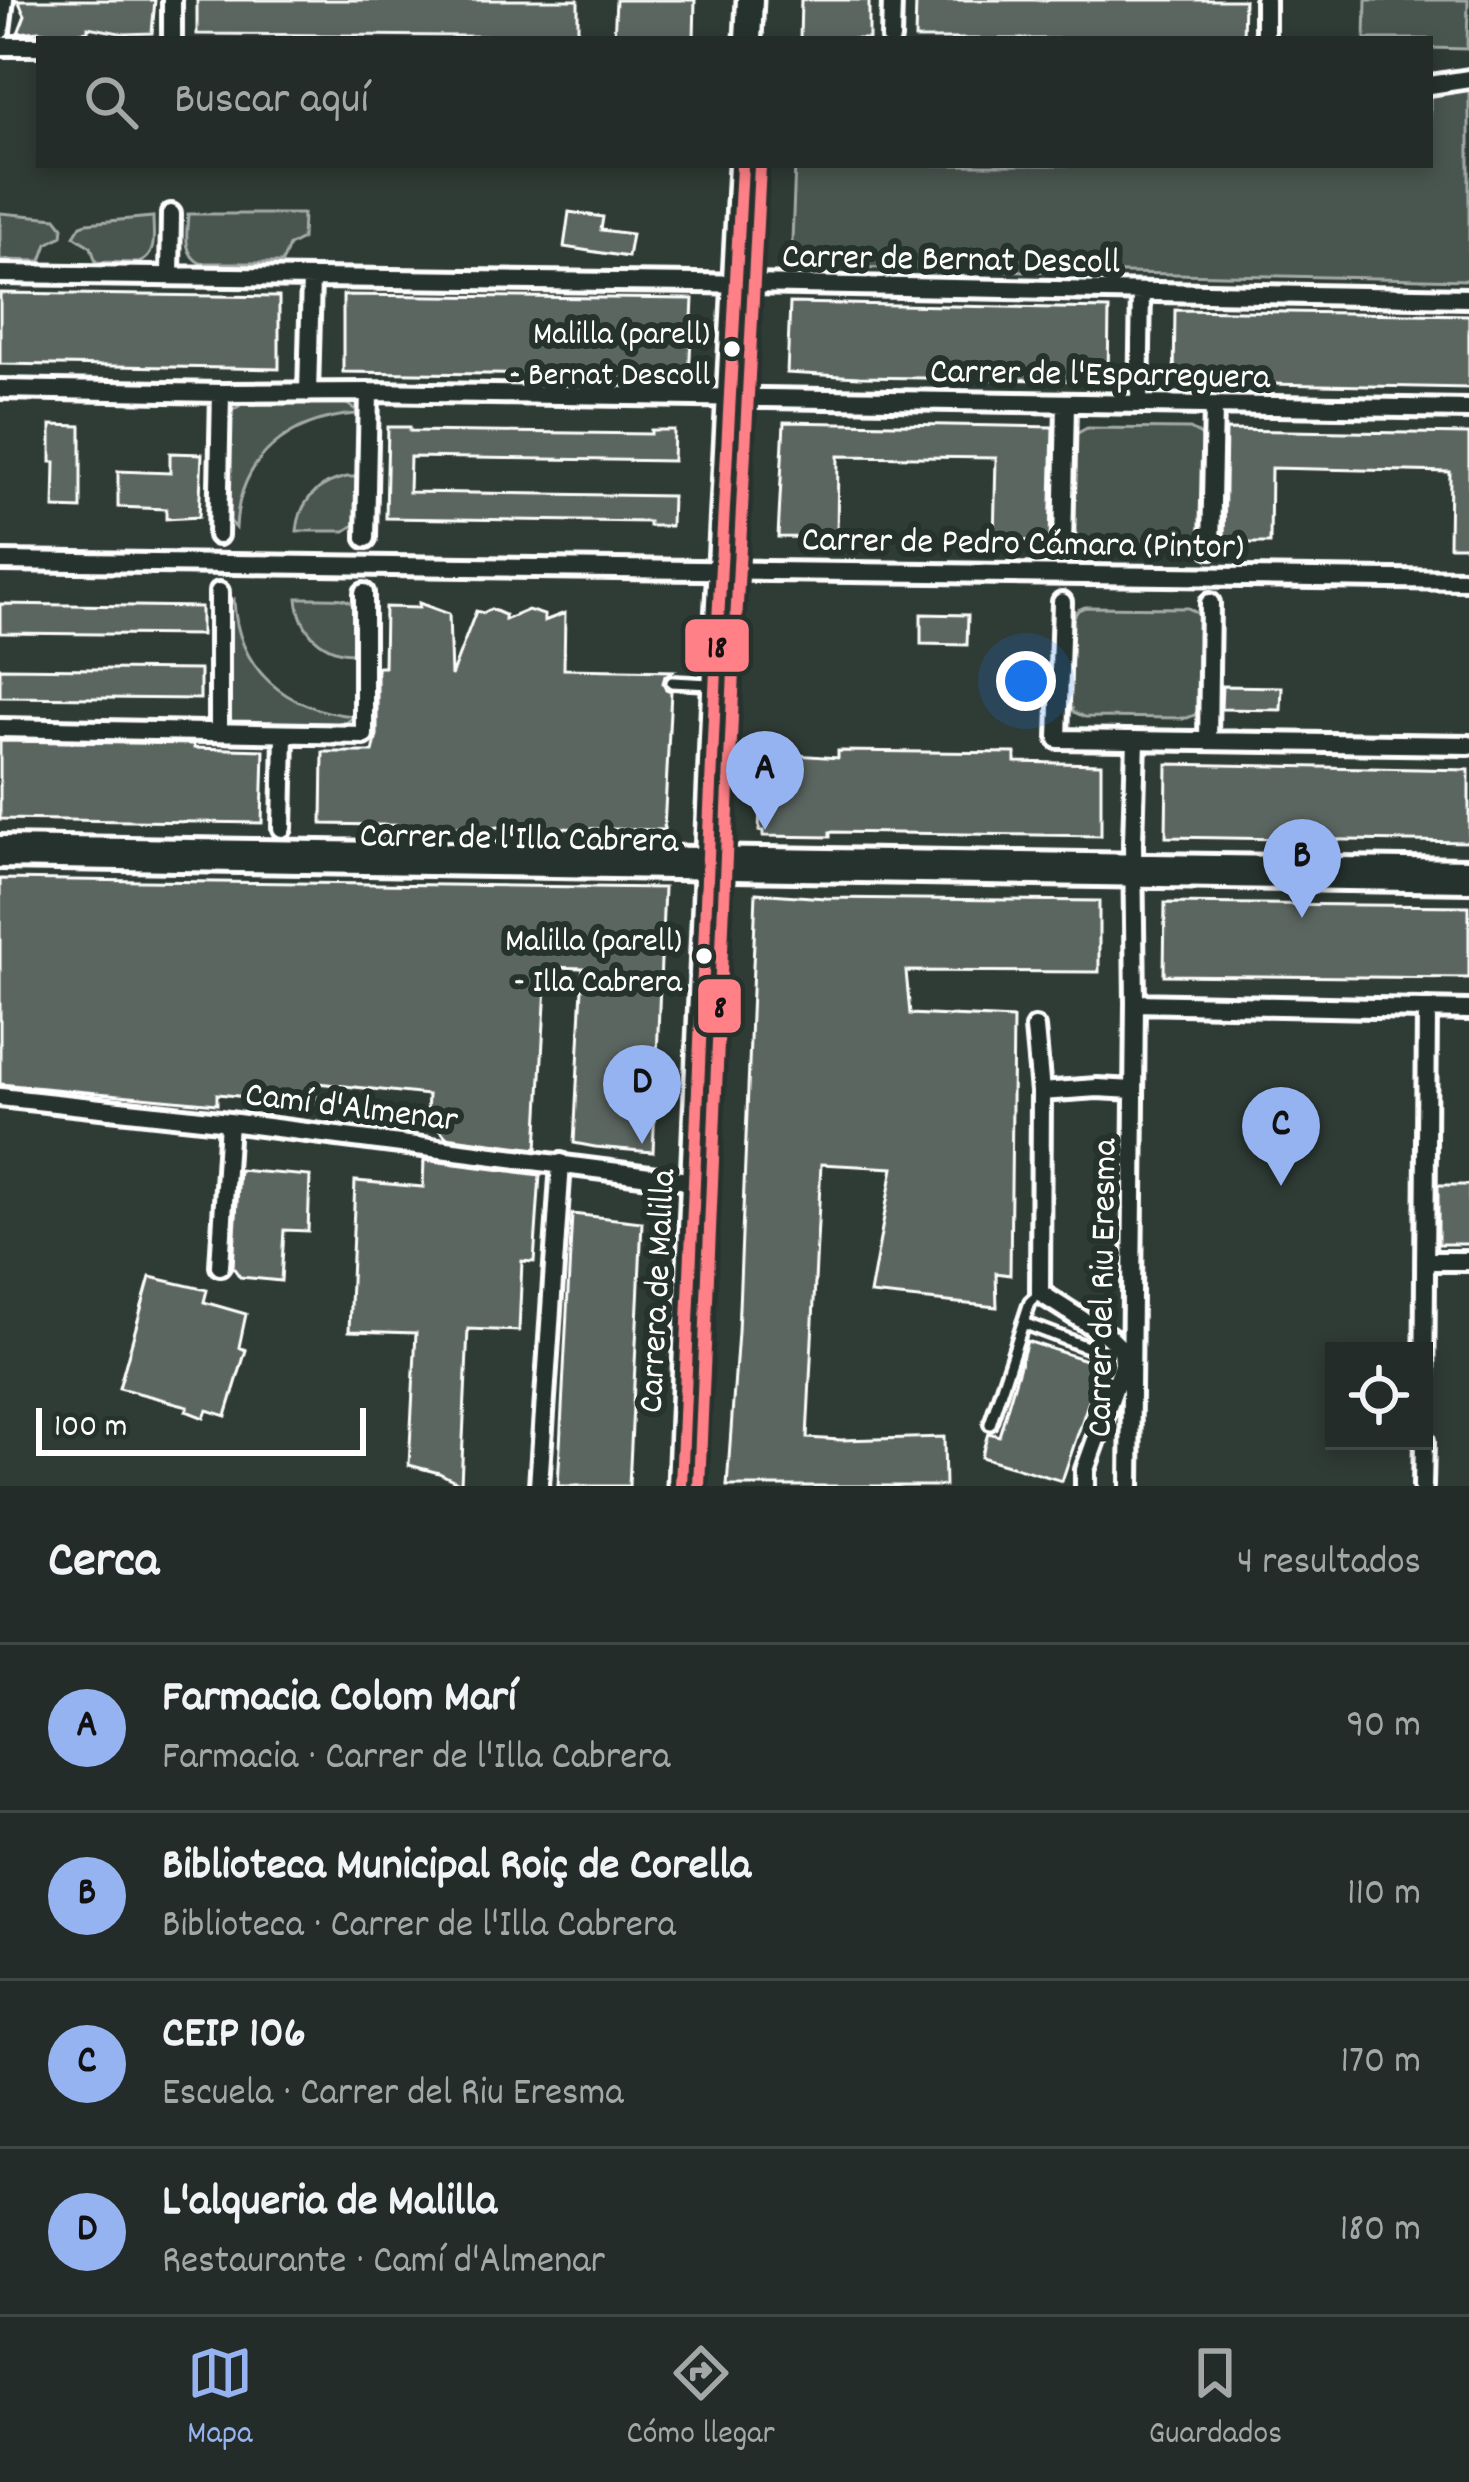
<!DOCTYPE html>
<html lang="es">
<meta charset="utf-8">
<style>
:root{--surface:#232c28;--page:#2f3834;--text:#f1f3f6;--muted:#a3a7a8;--line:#404845;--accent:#95b2f1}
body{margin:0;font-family:Dekko,sans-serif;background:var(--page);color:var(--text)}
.controls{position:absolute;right:36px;bottom:36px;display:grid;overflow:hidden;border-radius:0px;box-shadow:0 6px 18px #0003}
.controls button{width:108px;height:108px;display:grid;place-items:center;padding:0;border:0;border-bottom:3px solid var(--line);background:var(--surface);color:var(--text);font:60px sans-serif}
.scale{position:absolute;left:36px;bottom:30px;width:330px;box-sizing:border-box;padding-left:12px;border:6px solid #fff;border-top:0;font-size:33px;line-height:42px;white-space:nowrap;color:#fff;-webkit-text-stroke:9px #26332d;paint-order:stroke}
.you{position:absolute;left:1026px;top:681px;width:42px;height:42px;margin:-30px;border:9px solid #fff;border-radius:50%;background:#1a73e8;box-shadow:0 0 0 18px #1a73e833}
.badge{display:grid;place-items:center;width:78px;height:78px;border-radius:50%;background:var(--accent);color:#111;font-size:39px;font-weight:700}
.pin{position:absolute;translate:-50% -99px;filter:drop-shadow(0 3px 6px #0008)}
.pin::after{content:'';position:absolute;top:63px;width:42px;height:36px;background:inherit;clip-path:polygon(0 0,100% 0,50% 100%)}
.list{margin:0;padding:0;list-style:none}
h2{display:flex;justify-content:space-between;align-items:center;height:156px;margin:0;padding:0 48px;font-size:51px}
h2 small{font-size:39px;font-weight:400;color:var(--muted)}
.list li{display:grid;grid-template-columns:78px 1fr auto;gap:36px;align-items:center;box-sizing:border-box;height:168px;padding:0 48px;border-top:3px solid var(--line)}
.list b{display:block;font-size:45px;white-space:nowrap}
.list p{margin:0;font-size:39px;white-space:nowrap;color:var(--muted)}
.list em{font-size:39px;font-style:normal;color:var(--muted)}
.icon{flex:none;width:66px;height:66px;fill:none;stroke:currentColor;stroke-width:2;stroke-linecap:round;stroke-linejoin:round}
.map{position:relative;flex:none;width:1469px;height:1486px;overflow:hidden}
.search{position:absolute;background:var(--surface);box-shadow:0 6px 18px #0003;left:36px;right:36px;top:36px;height:132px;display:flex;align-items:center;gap:30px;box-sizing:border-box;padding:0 42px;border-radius:0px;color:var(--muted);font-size:45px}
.sheet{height:828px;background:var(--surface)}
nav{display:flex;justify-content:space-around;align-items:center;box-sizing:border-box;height:168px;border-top:3px solid var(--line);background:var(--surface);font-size:33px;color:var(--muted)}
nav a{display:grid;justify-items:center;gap:6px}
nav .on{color:var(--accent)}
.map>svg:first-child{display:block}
.green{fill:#4a544f;stroke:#a4aaa7;stroke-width:3}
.building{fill:#5b6661;stroke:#fff;stroke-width:3}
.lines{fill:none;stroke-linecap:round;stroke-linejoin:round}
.lane-casing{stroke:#fff;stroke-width:18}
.street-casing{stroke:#fff;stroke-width:26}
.secondary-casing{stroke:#fff;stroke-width:33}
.lane{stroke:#26332d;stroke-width:9}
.street{stroke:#26332d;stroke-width:16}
.secondary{stroke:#26332d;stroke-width:24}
.bus-1-casing{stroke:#26332d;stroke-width:21}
.bus-2-casing{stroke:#26332d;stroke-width:21}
.bus-1{stroke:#ff8087;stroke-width:12}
.bus-2{stroke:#ff8087;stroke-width:12}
.bus-dot{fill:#fff;stroke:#26332d;stroke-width:4.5}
.labels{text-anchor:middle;stroke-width:12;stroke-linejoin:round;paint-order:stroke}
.bus-label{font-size:33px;fill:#fff;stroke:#26332d;text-anchor:end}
.street-label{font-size:36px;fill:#fff;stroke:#26332d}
.line-badge{stroke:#26332d;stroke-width:4.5}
.pale-badge-label{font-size:33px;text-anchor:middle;font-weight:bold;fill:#111}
</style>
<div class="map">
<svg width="1469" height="1486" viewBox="0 0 1469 1486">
<rect width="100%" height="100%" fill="#2f3b35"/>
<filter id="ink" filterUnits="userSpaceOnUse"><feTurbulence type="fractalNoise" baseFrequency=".00833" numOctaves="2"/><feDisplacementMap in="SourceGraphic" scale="24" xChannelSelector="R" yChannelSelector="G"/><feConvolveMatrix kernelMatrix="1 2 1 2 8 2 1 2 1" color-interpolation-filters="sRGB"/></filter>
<g filter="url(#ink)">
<path class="green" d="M 1366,0 L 1468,0 L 1467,49 L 1430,48 L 1430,39 L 1365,39 Z
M 1469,90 L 1469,280 L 791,266 L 795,165 L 1430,165 L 1430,91 Z
M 0,213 L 56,218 L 63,227 L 62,236 L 47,244 L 41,261 L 0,260 Z
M 188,214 L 303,214 L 302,239 L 289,246 L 282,263 L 200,263 C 182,253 187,232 188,214 Z
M 153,217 C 153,234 158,256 139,263 L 96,262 L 91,247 L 74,236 L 81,225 L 87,223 Z
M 242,404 L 347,404 L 356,410 L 357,414 C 289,419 239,457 236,528 L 228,519 L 229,420 L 230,412 Z
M 1087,428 L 1190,429 L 1201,435 L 1205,446 L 1204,526 L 1200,536 L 1188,542 L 1088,541 L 1078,537 L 1072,526 L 1074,443 L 1076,434 Z
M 347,477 L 358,477 L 356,524 L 345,531 L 297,531 C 300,500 318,483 347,477 Z
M 297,598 C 358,599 358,590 357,653 C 323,654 300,632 297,598 Z
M 234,600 C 237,670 286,710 354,716 L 344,725 L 233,722 L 227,716 L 226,609 Z
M 1085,607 L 1188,608 L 1200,615 L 1202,622 L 1201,704 L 1195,715 L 1187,718 L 1085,717 L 1074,712 L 1069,701 L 1071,622 L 1078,610 Z"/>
<path class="building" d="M 18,0 L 155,0 L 152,33 L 125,34 L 88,27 L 88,31 L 60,35 L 39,31 L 18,33 L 25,15 Z
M 197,0 L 578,0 L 578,37 L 197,34 Z
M 616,0 L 695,0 L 694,39 L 614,39 Z
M 801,0 L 869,0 L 869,39 L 800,39 Z
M 916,0 L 1244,0 L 1243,39 L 915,39 Z
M 569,212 L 603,217 L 601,230 L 632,234 L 628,257 L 564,247 Z
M 0,293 L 279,297 L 279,369 L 0,364 Z
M 343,295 L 693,299 L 689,377 L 343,372 Z
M 790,303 L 1109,309 L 1108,381 L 859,377 L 787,373 Z
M 1175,310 L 1469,315 L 1469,388 L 1174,382 Z
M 784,422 L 1053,427 L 1050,541 L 994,540 L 996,458 L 838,456 L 837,538 L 778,537 Z
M 51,425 L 81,426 L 81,509 L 54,508 L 55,462 L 51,462 Z
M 388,427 L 410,427 L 410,431 L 651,434 L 651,430 L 674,430 L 673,461 L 410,457 L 409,492 L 672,496 L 671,526 L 649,526 L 649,522 L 386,518 Z
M 1226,430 L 1469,434 L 1469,546 L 1449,546 L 1450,472 L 1271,468 L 1270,543 L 1224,543 Z
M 170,453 L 202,454 L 199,517 L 166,519 L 166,509 L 118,507 L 118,471 L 170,473 Z
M 419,603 L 449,614 L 451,676 L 476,611 L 483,613 L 491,609 L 505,615 L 505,620 L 528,610 L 544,615 L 544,621 L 565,613 L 564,669 L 673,671 L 665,676 L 663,683 L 666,689 L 671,691 L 664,830 L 322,824 L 323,752 L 373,752 L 377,735 L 377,667 L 384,667 L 385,607 L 419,608 Z
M 0,604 L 201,607 L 201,635 L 0,633 Z
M 921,614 L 968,615 L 967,645 L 921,644 Z
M 0,668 L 200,670 L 200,699 L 0,697 Z
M 1222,686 L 1282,687 L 1281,710 L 1221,709 Z
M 0,741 L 194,744 L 194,748 L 264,750 L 262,823 L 0,819 Z
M 838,751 L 1015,753 L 1015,762 L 1101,764 L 1101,836 L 830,832 L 830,837 L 763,836 L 763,831 L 759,831 L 762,757 L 766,757 L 766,753 L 838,758 Z
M 1167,764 L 1469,770 L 1469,842 L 1166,837 Z
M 0,879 L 664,888 L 653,1152 L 595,1147 L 574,1143 L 583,968 L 547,967 L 537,1149 L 446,1137 L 427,1114 L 428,1095 L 317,1083 L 315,1104 L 217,1094 L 217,1104 L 0,1084 Z
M 756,893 L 825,898 L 1099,901 L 1099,972 L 906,971 L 910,1014 L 1013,1019 L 1010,1275 L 996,1273 L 997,1307 L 870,1294 L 893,1168 L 821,1164 L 807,1438 L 841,1440 L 944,1437 L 945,1486 L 727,1486 L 738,1332 Z
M 1165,903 L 1469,906 L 1469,978 L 1164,975 Z
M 424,1160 L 540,1175 L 534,1262 L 522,1261 L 519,1331 L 468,1329 L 461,1484 L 439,1473 L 409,1465 L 416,1333 L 349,1331 L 355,1181 L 423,1187 Z
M 239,1170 L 310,1176 L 308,1231 L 284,1230 L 281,1281 L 240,1277 L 233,1267 Z
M 1438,1185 L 1469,1185 L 1469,1244 L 1438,1244 Z
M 572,1214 L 642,1222 L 629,1486 L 558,1486 Z
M 150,1277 L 207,1290 L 204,1302 L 246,1314 L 239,1347 L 246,1350 L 226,1416 L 207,1410 L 204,1418 L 186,1411 L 188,1406 L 119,1388 Z
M 1027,1341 L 1101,1365 L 1062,1481 L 981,1457 L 988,1433 L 999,1436 Z"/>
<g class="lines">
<g class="lane-casing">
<path id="lane" d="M 672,682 L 710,684
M 1023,1323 L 1092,1349
M 990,1424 L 1030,1302 L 1040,1293"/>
</g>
<g class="street-casing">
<path id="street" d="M 172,0 L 172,39
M 0,31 L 4,0
M 891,39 L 892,0
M 1265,39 L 1265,0
M 0,46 L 39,46
M 1430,85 L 1469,79
M 0,274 L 696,283 L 1469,298
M 170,276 L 171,214
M 0,389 L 221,393 L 369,392 L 1469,409
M 308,393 L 311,278
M 1139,404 L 1141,292
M 218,535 L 221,393
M 366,538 L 369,392
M 1063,546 L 1066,404
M 1211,548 L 1214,406
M 0,561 L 1469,580
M 219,592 L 219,732
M 1062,602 L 1058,739 L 1469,745
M 0,728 L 364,735 L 364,593
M 1208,741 L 1210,603
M 282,828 L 284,734
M 0,845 L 1469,868
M 0,859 L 1469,883
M 1135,1003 L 1469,1010
M 1035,1028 L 1041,1092
M 0,1097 L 229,1122 L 696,1182
M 1425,1261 L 1469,1261
M 220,1266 L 229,1122
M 1424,1410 L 1427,1009
M 539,1486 L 561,1163
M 1085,1486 L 1085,1470 L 1123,1364 L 1122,1350 L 1108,1336 L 1040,1293 L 1041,1092 L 1097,1088 L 1134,1090
M 1130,1486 L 1135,1003 L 1133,843 L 1136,740
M 1423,1486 L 1424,1441"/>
</g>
<g class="secondary-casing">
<path id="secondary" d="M 748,39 L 750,0
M 681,1486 L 718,622 L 742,165"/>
</g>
<use href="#lane" class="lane"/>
<use href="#street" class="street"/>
<use href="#secondary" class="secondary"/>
<g class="bus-1-casing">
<path id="bus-1" d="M 681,1486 L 718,622 L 742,165"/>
</g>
<g class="bus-2-casing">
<path id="bus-2" d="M 699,1486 L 736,623 L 760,166"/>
</g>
<use href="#bus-1" class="bus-1"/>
<use href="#bus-2" class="bus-2"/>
</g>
</g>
<g class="bus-dot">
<circle cx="732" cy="349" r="10"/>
<circle cx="704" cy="956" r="10"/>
</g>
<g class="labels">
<g class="bus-label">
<text x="710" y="343">Malilla (parell)<tspan x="710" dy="41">- Bernat Descoll</tspan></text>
<text x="682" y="950">Malilla (parell)<tspan x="682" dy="41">- Illa Cabrera</tspan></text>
</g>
<g class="street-label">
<text transform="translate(951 256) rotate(1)" y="13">Carrer de Bernat Descoll</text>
<text transform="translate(1100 371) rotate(1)" y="13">Carrer de l'Esparreguera</text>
<text transform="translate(1023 540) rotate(1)" y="13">Carrer de Pedro Cámara (Pintor)</text>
<text transform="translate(519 835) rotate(1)" y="13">Carrer de l'Illa Cabrera</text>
<text transform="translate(352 1104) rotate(7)" y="13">Camí d'Almenar</text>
<text transform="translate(1099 1288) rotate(-89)" y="13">Carrer del Riu Eresma</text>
<text transform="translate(654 1291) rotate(-87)" y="13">Carrera de Malilla</text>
</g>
</g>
<g class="line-badge">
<rect x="683" y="617" width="68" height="57" rx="12" fill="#ff8087"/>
<rect x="696" y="977" width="47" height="58" rx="12" fill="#ff8087"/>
</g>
<g class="pale-badge-label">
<text x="717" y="657">18</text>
<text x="720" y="1017">8</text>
</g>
</svg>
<div class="controls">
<button><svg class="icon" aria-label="locate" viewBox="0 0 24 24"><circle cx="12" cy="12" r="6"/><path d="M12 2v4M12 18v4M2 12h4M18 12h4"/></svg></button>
</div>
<div class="scale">100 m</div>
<div class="you"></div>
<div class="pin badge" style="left:765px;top:830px">A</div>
<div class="pin badge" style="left:1302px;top:918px">B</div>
<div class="pin badge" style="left:1281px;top:1186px">C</div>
<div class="pin badge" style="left:642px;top:1144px">D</div>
<div class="search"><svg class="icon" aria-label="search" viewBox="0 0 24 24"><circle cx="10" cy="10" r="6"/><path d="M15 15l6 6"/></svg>Buscar aquí</div>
</div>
<section class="sheet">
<h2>Cerca<small>4 resultados</small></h2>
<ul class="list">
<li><span class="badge">A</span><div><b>Farmacia Colom Marí</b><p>Farmacia · Carrer de l'Illa Cabrera</p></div><em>90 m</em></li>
<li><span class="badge">B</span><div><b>Biblioteca Municipal Roiç de Corella</b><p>Biblioteca · Carrer de l'Illa Cabrera</p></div><em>110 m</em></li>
<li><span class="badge">C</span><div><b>CEIP 106</b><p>Escuela · Carrer del Riu Eresma</p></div><em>170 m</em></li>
<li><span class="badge">D</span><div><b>L'alqueria de Malilla</b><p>Restaurante · Camí d'Almenar</p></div><em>180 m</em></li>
</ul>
</section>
<nav>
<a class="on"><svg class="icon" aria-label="map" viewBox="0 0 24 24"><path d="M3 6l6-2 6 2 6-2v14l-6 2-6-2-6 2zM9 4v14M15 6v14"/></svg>Mapa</a>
<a><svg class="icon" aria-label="directions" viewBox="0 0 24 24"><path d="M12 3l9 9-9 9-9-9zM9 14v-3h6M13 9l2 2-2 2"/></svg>Cómo llegar</a>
<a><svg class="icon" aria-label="saved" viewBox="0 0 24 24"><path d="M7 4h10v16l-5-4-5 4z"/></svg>Guardados</a>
</nav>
